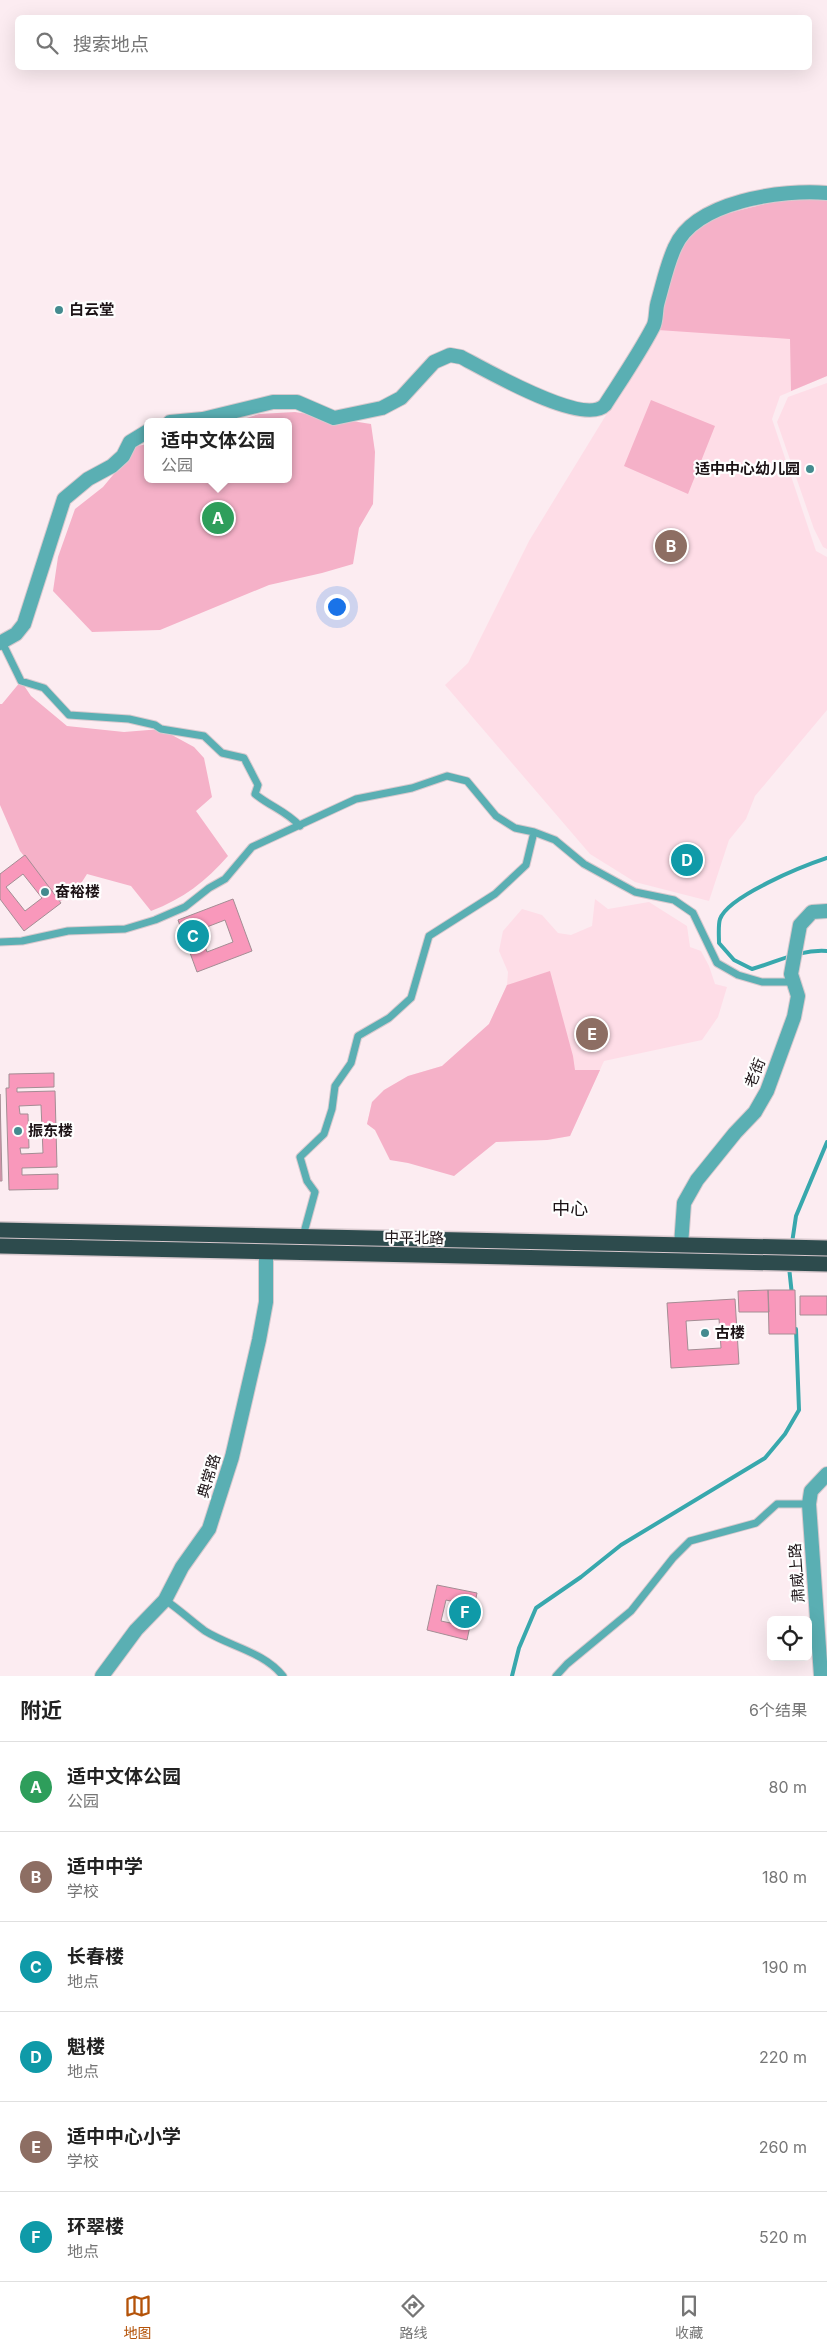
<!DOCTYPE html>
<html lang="zh">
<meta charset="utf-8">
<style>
:root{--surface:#fff;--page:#f6f6f6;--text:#222;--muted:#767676;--line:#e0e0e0;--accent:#b45309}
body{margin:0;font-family:Inter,"Noto Sans SC",sans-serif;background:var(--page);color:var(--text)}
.controls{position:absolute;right:15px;bottom:15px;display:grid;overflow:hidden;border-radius:8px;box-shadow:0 5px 20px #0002}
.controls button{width:45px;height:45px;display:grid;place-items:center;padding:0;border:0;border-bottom:1px solid var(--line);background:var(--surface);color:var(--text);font:25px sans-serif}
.you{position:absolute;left:336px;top:606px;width:18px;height:18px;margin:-12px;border:4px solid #fff;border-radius:50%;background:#1a73e8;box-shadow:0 0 0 8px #1a73e833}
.badge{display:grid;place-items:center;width:32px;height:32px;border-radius:50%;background:var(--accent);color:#fff;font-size:16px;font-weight:700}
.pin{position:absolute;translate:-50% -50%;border:2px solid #fff;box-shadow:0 1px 5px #0006}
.popup{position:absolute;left:144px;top:418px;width:148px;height:65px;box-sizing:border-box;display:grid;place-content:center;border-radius:8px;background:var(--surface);filter:drop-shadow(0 1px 4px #0005);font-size:16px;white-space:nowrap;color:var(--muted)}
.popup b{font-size:19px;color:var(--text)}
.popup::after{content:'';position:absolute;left:50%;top:100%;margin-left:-10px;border:10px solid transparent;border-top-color:var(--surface)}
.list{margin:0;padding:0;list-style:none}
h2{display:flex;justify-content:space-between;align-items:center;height:65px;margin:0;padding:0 20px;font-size:21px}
h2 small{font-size:16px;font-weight:400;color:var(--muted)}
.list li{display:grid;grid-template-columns:32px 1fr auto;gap:15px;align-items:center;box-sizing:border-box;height:90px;padding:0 20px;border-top:1px solid var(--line)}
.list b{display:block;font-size:19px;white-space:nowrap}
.list p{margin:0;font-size:16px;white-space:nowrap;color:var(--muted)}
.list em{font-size:16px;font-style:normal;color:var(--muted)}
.icon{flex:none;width:28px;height:28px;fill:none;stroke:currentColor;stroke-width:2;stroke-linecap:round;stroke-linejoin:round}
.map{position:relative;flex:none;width:827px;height:1676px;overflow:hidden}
.search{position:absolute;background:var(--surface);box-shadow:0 5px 20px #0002;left:15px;right:15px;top:15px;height:55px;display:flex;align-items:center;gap:12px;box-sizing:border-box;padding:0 18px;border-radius:8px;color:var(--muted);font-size:19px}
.sheet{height:605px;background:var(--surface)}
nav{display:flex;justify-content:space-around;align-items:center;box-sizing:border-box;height:70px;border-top:1px solid var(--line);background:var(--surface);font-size:14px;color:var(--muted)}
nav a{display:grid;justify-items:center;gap:2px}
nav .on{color:var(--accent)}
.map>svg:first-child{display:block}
.built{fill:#fedde7}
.green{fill:#f5b1c8}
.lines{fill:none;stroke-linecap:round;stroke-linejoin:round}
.stream{stroke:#38a8ad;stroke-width:4}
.building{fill:#f998bb;stroke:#a48d94;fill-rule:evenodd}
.lane-casing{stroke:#d8c9ce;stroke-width:9}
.street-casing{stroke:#d8c9ce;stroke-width:16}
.highway-casing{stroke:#d8c9ce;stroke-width:18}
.lane{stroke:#5aafb3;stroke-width:7}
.street{stroke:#5aafb3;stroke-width:14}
.highway{stroke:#2d4b4d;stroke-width:15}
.poi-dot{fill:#448b8f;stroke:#fefefe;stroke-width:2}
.labels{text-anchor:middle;stroke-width:4.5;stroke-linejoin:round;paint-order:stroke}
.poi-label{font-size:15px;font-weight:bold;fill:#1b1215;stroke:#fefefe;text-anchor:start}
.street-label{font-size:15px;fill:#1b1215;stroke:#fefefe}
.quarter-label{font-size:18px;fill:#1b1215;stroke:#fefefe}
</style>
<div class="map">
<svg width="827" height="1676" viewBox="0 0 827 1676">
<rect width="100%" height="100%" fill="#fcecf1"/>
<path class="built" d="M 789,198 L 827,376 L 780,396 L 772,419 L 816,551 L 827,557 L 827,710 L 755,796 L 746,819 L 729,840 L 709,901 L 635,882 L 590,854 L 445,685 L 468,663 L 529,541 L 658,330 L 686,243 L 705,221 Z
M 827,383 L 827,549 L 823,547 L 814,529 L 777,422 L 788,397 Z
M 595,899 L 608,909 L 649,902 L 687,926 L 690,947 L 701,951 L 709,966 L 715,984 L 727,987 L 718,1017 L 702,1040 L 604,1061 L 570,1136 L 549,1140 L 496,1141 L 464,1165 L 390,1160 L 375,1130 L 367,1124 L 372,1102 L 384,1090 L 408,1076 L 442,1066 L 489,1024 L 507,985 L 508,972 L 499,951 L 503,931 L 522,909 L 542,915 L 558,933 L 571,935 L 592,926 Z"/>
<path class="green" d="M 785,199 L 827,199 L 827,376 L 791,391 L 790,339 L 658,330 C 666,292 672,248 704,222 C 711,216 771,203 785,199 Z
M 651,400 L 715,426 L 688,494 L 624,466 Z
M 295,412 L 371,424 L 375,452 L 373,504 L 359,528 L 353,564 L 322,573 L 269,585 L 160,630 L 92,632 L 53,591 L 58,557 L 75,509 L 103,487 L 137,446 L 148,444 L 148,479 L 288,479 L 288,422 L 234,422 L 259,414 Z
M 21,681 L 31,696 L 67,726 L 124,732 L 161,729 L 194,747 L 204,758 L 212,797 L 196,811 L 228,856 C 206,881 183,899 151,911 L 131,886 L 87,874 L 73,896 L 60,901 L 20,851 L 0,805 L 0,704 L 2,704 Z
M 550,971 L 573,1056 L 575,1070 L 600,1070 L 570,1136 L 547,1140 L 496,1142 L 454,1176 L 408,1163 L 390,1160 L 375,1130 L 367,1124 L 372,1102 L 384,1090 L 408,1076 L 442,1066 L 489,1024 L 507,985 Z"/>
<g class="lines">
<path class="stream" d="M 827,858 C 803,866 728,896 720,919 C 718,925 719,936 719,943 L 734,960 L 752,969 C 777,962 800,949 827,951
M 792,1243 L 796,1216 L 827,1142
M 789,1267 L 792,1295
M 512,1676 L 519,1648 L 536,1608 L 581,1577 L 621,1545 L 765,1458 L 785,1434 L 799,1410 L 796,1329"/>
</g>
<path class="building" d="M 678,845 L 699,848 L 696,874 L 675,872 Z
M 25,855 L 61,903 L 24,931 L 0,899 L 0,874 ZM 23,874 L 42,898 L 25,911 L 6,887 Z
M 233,899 L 252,951 L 197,972 L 178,920 ZM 225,920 L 233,942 L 207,952 L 199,930 Z
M 54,1073 L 54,1087 L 17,1088 L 17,1092 L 55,1091 L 57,1167 L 22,1168 L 22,1175 L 58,1174 L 58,1189 L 9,1190 L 6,1088 L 9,1088 L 9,1074 ZM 41,1105 L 43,1153 L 21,1154 L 20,1148 L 29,1148 L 28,1114 L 20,1114 L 19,1106 Z
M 0,1094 L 2,1181 L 0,1181 Z
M 768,1290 L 795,1290 L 796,1334 L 769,1334 Z
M 768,1290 L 769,1312 L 739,1312 L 738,1291 Z
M 800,1296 L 827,1296 L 827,1315 L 800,1315 Z
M 735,1299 L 739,1364 L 671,1368 L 667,1303 ZM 719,1319 L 721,1348 L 688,1350 L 686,1321 Z
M 437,1585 L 477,1593 L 467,1640 L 427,1630 ZM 446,1600 L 459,1603 L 455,1624 L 441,1621 Z"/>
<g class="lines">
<g class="lane-casing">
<path id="lane" d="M 2,642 L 21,681 L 44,688 L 69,715 L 129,719 L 155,725 L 161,729 L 204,736 L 222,753 L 244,758 L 258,785 L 255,794 C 271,807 286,811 300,826
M 0,942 L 22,941 L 68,931 L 125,929 L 155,920 L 185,907 L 209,888 L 225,879 L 252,847 L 356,799 L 412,788 L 447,776 L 467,781 L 496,816 L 515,828 L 534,832
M 303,1236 L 315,1192 L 307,1181 L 300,1157 L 324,1134 L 332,1109 L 335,1086 L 351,1063 L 358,1036 L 389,1018 L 411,998 L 429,936 L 495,894 L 526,865 L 534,832 L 555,840 L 584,864 L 635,892 L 674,900 L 693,913 L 717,963 L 738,975 L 762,982 L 793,982
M 165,1600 C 179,1609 191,1621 205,1631 C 231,1647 264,1652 283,1676
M 556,1676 L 567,1664 L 631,1611 L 673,1558 L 690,1541 L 756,1523 L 777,1504 L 809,1504"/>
</g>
<g class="street-casing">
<path id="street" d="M 170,422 L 203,419 L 273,402 L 297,402 L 334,418 L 382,408 L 401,398 L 434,362 L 450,355 L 461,357 C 486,370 584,427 605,405 C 621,380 639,354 653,327 C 657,320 655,310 658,301 C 663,284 667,264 675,247 C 695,201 783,189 827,193
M 0,643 L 16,634 L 24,624 L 64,499 L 88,479 L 112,466 L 123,456 L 130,442 L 148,431
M 681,1245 L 684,1203 L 697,1180 L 735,1133 L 755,1112 L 767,1091 L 794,1017 L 798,996 L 791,974 L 800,925 L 812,912 L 827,911
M 102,1676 L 136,1630 L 165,1600 L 182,1567 L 209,1529 L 232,1457 L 259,1340 L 266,1302 L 266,1252
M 821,1676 L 809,1504 L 811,1491 L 827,1474"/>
</g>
<g class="highway-casing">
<path id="highway" d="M 0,1230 L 827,1248
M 0,1246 L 827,1264"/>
</g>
<use href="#lane" class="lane"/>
<use href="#street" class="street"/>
<use href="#highway" class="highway"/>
</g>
<g class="poi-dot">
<circle cx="59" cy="310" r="5"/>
<circle cx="810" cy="469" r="5"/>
<circle cx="45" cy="892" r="5"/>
<circle cx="18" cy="1131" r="5"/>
<circle cx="705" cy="1333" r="5"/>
</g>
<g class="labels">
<g class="poi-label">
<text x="69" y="315">白云堂</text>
<text x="800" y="474" text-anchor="end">适中中心幼儿园</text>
<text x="55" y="897">奋裕楼</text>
<text x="28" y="1136">振东楼</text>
<text x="715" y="1338">古楼</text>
</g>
<g class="street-label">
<text transform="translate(755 1073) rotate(-68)" y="5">老街</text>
<text transform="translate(414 1238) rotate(1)" y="5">中平北路</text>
<text transform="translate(209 1476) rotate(-73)" y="5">典常路</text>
<text transform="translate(797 1573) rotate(-94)" y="5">肃威上路</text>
</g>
<g class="quarter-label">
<text x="570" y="1215">中心</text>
</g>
</g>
</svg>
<div class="controls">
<button><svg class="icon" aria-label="locate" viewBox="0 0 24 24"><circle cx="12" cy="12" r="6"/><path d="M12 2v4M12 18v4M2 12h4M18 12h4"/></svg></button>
</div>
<div class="you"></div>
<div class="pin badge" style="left:218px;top:518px;background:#2e9e5b">A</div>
<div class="popup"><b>适中文体公园</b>公园</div>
<div class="pin badge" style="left:671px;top:546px;background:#8d6e63">B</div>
<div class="pin badge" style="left:193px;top:936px;background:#0f9aa8">C</div>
<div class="pin badge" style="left:687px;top:860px;background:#0f9aa8">D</div>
<div class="pin badge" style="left:592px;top:1034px;background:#8d6e63">E</div>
<div class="pin badge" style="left:465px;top:1612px;background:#0f9aa8">F</div>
<div class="search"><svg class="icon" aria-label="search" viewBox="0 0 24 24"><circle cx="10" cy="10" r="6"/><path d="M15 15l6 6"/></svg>搜索地点</div>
</div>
<section class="sheet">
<h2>附近<small>6个结果</small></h2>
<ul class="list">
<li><span class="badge" style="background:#2e9e5b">A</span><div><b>适中文体公园</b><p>公园</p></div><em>80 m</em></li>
<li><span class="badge" style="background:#8d6e63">B</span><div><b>适中中学</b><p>学校</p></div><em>180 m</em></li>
<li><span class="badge" style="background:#0f9aa8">C</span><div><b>长春楼</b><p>地点</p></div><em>190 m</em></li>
<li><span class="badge" style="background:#0f9aa8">D</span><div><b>魁楼</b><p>地点</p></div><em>220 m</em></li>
<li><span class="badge" style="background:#8d6e63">E</span><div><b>适中中心小学</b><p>学校</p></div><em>260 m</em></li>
<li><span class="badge" style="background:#0f9aa8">F</span><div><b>环翠楼</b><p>地点</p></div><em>520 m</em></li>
</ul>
</section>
<nav>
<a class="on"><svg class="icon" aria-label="map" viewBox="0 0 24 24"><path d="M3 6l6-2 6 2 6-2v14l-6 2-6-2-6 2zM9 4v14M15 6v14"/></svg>地图</a>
<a><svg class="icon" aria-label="directions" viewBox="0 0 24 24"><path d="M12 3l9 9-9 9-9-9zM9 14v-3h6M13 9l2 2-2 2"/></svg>路线</a>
<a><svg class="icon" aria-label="saved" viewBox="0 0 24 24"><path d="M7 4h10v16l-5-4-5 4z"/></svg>收藏</a>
</nav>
